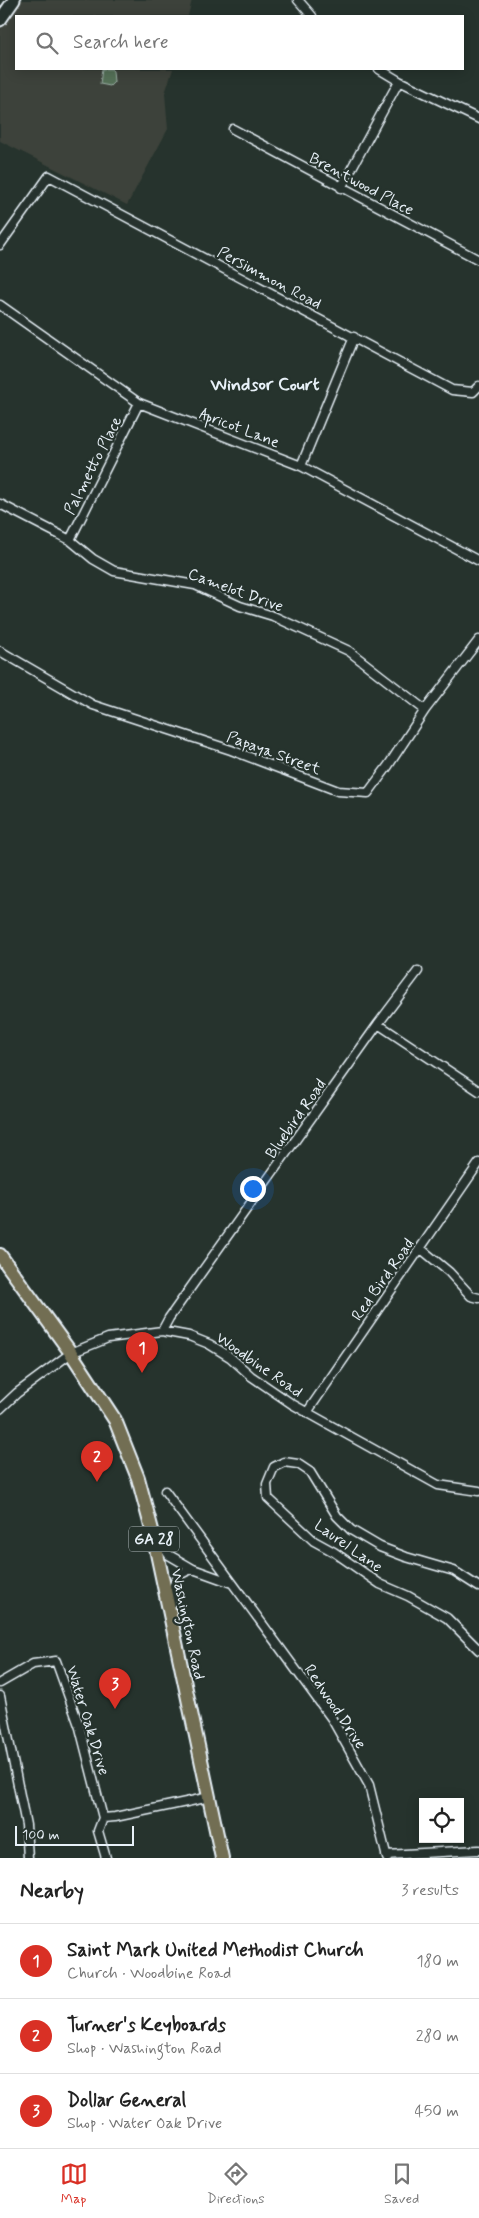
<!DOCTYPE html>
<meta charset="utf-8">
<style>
:root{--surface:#fff;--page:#f6f6f6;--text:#222;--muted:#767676;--line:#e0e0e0;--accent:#d93025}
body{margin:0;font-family:Mynerve,sans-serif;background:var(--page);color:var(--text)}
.controls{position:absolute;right:15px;bottom:15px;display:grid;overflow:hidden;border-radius:0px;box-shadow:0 2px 12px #0003}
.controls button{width:45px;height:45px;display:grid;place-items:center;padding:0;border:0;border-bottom:1px solid var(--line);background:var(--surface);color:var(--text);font:25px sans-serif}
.scale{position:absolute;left:15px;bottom:12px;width:119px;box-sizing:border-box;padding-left:5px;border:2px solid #e8f1f8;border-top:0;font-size:14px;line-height:18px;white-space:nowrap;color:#e8f1f8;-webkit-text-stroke:4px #26332d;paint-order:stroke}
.you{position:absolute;left:252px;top:1188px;width:18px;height:18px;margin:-12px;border:4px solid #fff;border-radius:50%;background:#1a73e8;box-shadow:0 0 0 8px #1a73e833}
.badge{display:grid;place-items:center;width:32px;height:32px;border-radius:50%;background:var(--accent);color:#fff;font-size:16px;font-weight:700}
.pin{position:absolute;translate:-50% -41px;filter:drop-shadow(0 1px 2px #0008)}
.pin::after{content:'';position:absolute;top:26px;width:18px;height:15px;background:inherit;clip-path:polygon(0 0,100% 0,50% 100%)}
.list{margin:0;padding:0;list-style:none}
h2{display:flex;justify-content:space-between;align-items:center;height:65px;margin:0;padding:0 20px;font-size:21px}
h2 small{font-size:16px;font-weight:400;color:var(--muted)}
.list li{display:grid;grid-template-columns:32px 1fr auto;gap:15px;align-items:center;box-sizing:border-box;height:75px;padding:0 20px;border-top:1px solid var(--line)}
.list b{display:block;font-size:19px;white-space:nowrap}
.list p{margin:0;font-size:16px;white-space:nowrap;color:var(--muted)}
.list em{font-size:16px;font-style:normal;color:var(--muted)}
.icon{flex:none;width:28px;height:28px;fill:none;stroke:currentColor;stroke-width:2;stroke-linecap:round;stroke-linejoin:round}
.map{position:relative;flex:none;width:479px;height:1858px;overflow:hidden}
.search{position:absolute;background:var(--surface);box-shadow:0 2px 12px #0003;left:15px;right:15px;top:15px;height:55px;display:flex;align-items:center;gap:12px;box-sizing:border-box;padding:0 18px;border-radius:0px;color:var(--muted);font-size:19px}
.sheet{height:290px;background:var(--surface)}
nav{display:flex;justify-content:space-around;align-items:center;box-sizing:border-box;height:70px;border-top:1px solid var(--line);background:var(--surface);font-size:14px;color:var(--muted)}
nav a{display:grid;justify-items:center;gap:2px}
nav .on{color:var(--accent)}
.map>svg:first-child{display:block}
.built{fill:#3c423a}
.green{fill:#557158;stroke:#9eb1a8}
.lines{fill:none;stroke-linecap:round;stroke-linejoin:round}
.street-casing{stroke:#e8f1f8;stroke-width:11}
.secondary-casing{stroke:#e8f1f8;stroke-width:15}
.primary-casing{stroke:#e8f1f8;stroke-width:16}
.street{stroke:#26332d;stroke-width:8}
.secondary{stroke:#26332d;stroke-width:11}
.primary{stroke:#726e52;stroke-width:12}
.labels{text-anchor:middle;stroke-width:4.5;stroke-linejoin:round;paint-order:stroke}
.shield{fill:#26332d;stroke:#aeb8bb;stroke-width:1}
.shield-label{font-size:15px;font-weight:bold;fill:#e8f1f8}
.street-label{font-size:16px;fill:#e8f1f8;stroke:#26332d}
.neighbourhood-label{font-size:18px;font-weight:bold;fill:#e8f1f8;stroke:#26332d}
</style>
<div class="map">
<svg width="479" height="1858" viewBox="0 0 479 1858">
<rect width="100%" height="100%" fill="#26332d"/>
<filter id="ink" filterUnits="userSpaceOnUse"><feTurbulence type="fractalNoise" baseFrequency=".02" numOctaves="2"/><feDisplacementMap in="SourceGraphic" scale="10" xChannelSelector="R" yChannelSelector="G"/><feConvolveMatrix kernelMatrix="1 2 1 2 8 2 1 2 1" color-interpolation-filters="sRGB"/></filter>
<g filter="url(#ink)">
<path class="built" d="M 20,0 L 192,0 L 188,16 L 16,16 L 16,69 L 173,69 L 165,93 L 168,129 L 127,205 L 0,141 L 0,30 Z"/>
<path class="green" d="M 102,69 L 111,69 L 113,71 L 114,82 L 110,86 L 100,84 Z"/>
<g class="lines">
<g class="street-casing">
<path id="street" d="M 298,0 L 312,16
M 379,69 L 399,81 L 479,119
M 233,129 L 479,260
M 341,188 L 399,81
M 0,245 L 49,176 L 452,390 L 473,392 L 479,386
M 0,305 L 139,403 L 301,466 L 479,561
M 301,466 L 354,337
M 0,504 L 70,540 L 93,559 L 114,571 L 195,585 L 240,606 L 273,616 L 349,651 L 425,710
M 70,540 L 139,403
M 0,651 L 93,705 L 231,750 L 338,791 L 368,793 L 388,766 L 425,710 L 479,640
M 378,1024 L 479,1091
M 420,1248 L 449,1272 L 471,1296 L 479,1298
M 162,1331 L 169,1318 L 378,1024 L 418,971
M 0,1409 L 17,1393 L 71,1353 L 108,1338 L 162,1331 L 189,1336 L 209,1344 L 230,1357 L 251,1376 L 292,1404 L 438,1485 L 479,1491
M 308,1411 L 479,1163
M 165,1491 L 332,1719 L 369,1785 L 387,1858
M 156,1535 L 169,1555 L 193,1569 L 232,1583
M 479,1587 L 454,1571 L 406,1557 L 380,1547 L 351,1530 L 337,1516 L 310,1472 L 298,1464 L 284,1462 L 274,1467 L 267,1484 L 268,1498 L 314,1541 L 334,1552 L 380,1584 L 408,1596 L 447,1618 L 479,1650
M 172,1603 C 172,1585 174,1574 193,1569
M 0,1683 L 33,1664 L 56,1661 L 80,1728 L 103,1818
M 0,1696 L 26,1825 L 28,1858
M 386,1855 L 479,1850
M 106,1858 L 98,1831 L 103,1818 L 115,1817 L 210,1797"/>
</g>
<g class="secondary-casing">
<path id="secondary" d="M 0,20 L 14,0"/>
</g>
<g class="primary-casing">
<path id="primary" d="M 0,1255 L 71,1353 L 115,1420 L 138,1478 L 152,1530 L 222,1858"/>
</g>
<use href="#street" class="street"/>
<use href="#secondary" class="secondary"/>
<use href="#primary" class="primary"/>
</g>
</g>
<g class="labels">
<rect class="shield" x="129" y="1526.5" width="50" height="25" rx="4"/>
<g class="shield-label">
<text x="154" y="1544">GA 28</text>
</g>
<g class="street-label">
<text transform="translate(362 183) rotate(28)" y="6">Brentwood Place</text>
<text transform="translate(270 277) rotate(28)" y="6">Persimmon Road</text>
<text transform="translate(240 427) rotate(21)" y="6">Apricot Lane</text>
<text transform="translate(92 465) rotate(-63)" y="6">Palmetto Place</text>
<text transform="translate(236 589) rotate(20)" y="6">Camelot Drive</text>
<text transform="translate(274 752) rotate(20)" y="6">Papaya Street</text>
<text transform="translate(295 1118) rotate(-55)" y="6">Bluebird Road</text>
<text transform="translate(382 1279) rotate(-55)" y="6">Red Bird Road</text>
<text transform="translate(260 1364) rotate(35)" y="6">Woodbine Road</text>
<text transform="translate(349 1545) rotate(35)" y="6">Laurel Lane</text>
<text transform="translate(189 1624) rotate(78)" y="6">Washington Road</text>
<text transform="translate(336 1706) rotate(56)" y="6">Redwood Drive</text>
<text transform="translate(89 1720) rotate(73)" y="6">Water Oak Drive</text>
</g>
<g class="neighbourhood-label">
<text x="265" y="390">Windsor Court</text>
</g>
</g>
</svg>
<div class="controls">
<button><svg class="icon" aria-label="locate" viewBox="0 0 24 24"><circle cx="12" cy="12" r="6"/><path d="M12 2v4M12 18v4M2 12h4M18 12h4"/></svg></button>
</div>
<div class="scale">100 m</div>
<div class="you"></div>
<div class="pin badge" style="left:142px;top:1373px">1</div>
<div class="pin badge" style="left:97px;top:1482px">2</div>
<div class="pin badge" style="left:115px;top:1709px">3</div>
<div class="search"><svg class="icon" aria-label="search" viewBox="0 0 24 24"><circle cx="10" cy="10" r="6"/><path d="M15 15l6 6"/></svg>Search here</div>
</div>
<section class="sheet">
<h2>Nearby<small>3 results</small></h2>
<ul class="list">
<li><span class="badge">1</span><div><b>Saint Mark United Methodist Church</b><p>Church · Woodbine Road</p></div><em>180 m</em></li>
<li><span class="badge">2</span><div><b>Turner's Keyboards</b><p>Shop · Washington Road</p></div><em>280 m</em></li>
<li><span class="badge">3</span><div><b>Dollar General</b><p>Shop · Water Oak Drive</p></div><em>450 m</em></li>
</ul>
</section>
<nav>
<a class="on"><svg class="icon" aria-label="map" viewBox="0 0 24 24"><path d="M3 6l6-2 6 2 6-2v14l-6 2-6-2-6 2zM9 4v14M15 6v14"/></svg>Map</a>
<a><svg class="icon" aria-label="directions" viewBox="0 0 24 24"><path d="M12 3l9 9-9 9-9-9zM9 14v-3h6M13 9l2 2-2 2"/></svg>Directions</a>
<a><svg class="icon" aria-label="saved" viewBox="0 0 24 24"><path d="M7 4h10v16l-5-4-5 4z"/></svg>Saved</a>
</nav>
